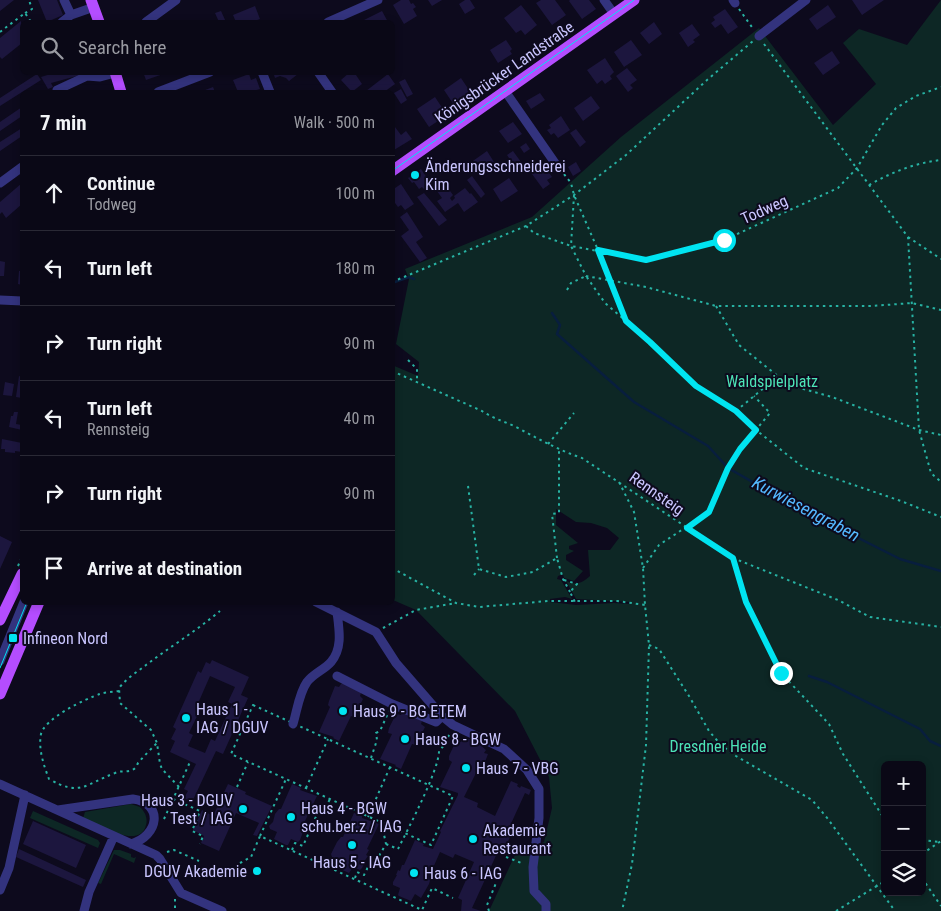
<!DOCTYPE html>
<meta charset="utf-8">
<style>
:root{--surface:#0a0816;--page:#181623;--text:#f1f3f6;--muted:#999aa1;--line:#2a2935}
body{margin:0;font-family:"Roboto Condensed",sans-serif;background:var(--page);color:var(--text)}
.controls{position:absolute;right:15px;bottom:15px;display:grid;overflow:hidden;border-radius:8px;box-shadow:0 2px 8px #0003}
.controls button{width:45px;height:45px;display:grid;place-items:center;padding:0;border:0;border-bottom:1px solid var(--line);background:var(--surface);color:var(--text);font:25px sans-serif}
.stop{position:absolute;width:15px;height:15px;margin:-11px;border:4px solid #00e4f1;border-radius:50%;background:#fff}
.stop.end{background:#00e4f1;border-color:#fff;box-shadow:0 1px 5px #0008}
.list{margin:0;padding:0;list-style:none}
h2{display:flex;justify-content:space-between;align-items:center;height:65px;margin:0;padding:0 20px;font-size:21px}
h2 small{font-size:16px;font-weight:400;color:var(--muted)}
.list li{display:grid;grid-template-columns:32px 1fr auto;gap:15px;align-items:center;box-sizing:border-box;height:75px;padding:0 20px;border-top:1px solid var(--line)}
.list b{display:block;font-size:19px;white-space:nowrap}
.list p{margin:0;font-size:16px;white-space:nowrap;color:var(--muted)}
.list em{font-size:16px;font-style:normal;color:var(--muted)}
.icon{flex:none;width:28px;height:28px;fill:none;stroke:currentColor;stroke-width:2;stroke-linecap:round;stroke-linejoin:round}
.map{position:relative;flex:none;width:941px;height:911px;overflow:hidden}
.search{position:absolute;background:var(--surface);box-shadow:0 2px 8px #0003;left:20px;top:20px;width:375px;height:55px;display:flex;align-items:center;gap:12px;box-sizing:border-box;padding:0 18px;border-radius:8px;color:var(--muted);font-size:19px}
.panel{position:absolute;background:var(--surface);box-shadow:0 2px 8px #0003;left:20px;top:90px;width:375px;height:515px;border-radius:8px}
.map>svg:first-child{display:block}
.green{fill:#0d2725;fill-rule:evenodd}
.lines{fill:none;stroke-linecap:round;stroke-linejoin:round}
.stream{stroke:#081e3e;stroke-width:2.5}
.building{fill:#1c163e;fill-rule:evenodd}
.path{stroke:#27b2a3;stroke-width:2;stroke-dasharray:2.5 4;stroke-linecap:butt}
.minor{stroke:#33337e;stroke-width:9}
.major{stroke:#b44dff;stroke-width:11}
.tram{stroke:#00e4f1;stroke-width:1}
.route{stroke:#00e4f1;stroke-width:6}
.poi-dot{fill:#00e4f1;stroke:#0d0a1d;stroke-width:2}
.labels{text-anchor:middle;stroke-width:4;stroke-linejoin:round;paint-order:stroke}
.street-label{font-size:16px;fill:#cac6ff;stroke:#0d0a1d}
.poi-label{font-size:16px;fill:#cac6ff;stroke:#0d0a1d;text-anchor:start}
.park-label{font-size:16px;fill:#4de4b7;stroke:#0d0a1d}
.water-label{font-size:18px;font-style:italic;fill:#54b8ff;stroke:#0d0a1d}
</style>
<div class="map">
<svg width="941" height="911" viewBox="0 0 941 911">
<rect width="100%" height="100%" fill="#0d0a1d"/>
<path class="green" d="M 941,0 L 941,911 L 489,911 L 515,855 L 544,842 L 552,808 L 549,777 L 515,711 L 416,610 L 393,600 L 392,365 L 418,376 L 419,362 L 396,344 L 409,279 L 405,269 L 532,217 L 621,137 L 759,28 L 833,125 L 876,84 L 843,43 L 859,29 L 907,45 ZM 556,509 L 576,522 L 591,523 L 607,528 L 619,538 L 610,550 L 588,550 L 590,576 C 581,584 577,585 566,581 L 576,599 L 631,602 L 631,604 L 614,603 L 576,605 L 550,602 L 550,599 L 565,597 L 572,599 L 561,580 L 557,579 L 558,576 L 563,574 L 564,578 L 574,581 L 583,571 L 566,560 L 566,555 L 574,551 L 569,549 L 569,546 L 578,543 L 556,525 ZM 885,765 L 922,765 L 922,892 L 885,892 Z
M 131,804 L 140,807 C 145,812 148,818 146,825 C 140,851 97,824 83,818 L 85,812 Z
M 33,811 L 98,840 L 100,843 L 98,848 L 30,818 Z
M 114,850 L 120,850 L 131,854 L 131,857 L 134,858 L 136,857 L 134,863 L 114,854 L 101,884 L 98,883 Z"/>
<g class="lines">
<path class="stream" d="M 392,283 L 409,277 L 414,279
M 552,313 L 560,325 L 557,334 L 634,402 L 708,446 L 728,468 L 793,505 L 900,559 L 941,571
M 809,676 L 827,682 L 920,729 L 930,741 L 941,746"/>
</g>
<path class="building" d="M 0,0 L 14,0 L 0,11 Z
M 38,0 L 57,0 L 63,15 L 47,22 Z
M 401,0 L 409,0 L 411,4 L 413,3 L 416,7 L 413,9 L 417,16 L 404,24 L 393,5 Z
M 428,0 L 442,0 L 432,6 Z
M 465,0 L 470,0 L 475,8 L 465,14 L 459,4 Z
M 541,0 L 555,0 L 566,15 L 552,25 L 536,3 Z
M 570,0 L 589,0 L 596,9 L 582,19 L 569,1 Z
M 852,0 L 884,0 L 862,15 Z
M 521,5 L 537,25 L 525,35 L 521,30 L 516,33 L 504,18 Z
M 828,5 L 836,17 L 817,30 L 809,19 Z
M 255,6 L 260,19 L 252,22 L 236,22 L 233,15 Z
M 725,9 L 738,27 L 728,34 L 721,24 L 715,28 L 711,23 L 715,20 L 713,17 Z
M 221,11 L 226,22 L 219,22 L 215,13 Z
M 382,11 L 388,22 L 360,22 Z
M 21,21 L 22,43 L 2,59 L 0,57 L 0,38 Z
M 654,22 L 662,34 L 649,44 L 640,33 Z
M 692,24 L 700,35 L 693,40 L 695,42 L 688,47 L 679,33 Z
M 506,40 L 512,49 L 510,51 L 512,54 L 498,63 L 490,50 Z
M 631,40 L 642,55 L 624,67 L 614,52 Z
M 832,51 L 840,63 L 823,75 L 814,63 Z
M 605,58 L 614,72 L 610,76 L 612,79 L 605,84 L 602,80 L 597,84 L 587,70 Z
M 627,68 L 637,80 L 630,85 L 633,88 L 628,92 L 616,76 Z
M 57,72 L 88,72 L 88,73 L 51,83 L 53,87 L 48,89 L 41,77 Z
M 143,72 L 166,72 L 166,73 L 146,80 Z
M 273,72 L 297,72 L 298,74 L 289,81 L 286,78 L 280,76 L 275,78 Z
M 350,72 L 354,72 L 362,84 L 352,92 L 341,80 Z
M 37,74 L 41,80 L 0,106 L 0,98 Z
M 249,74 L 251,80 L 256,78 L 260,89 L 249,92 L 238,92 L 233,80 Z
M 388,74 L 395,84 L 384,92 L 368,92 L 366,91 Z
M 461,78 L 473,96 L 456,108 L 444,90 Z
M 405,79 L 413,94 L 407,97 L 399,82 Z
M 213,87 L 215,92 L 200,92 Z
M 401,89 L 407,100 L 401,104 L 394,93 Z
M 540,93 L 545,100 L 531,109 L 526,101 Z
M 591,96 L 600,108 L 583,121 L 574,108 Z
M 435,97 L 447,115 L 429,127 L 417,109 Z
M 22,107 L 22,116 L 0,131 L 0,122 Z
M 561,116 L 570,130 L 558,138 L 554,133 L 551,135 L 547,130 L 551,128 L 549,125 Z
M 513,122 L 522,134 L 508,143 L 499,131 Z
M 392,123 L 401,135 L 406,131 L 412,139 L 394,150 L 392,148 Z
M 22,128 L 22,136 L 0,151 L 0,142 Z
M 576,129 L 586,142 L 580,147 L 570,133 Z
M 526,143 L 530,149 L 524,153 L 520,147 Z
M 487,151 L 494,162 L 488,166 L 490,169 L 485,172 L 483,170 L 477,174 L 470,163 Z
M 513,151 L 521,162 L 515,167 L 507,155 Z
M 576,162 L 581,171 L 573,176 L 568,167 Z
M 544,166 L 552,177 L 547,180 L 550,184 L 543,189 L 532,174 Z
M 421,169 L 431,184 L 424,189 L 422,187 L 419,189 L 414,182 L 412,183 L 408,178 Z
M 472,176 L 485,194 L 481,198 L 467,180 Z
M 509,178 L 518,191 L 501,202 L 493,189 Z
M 442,180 L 453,195 L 450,198 L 452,201 L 455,198 L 454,196 L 465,188 L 470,194 L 471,193 L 478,202 L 464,212 L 458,203 L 445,212 L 437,201 L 442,198 L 434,187 Z
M 22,183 L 22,204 L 6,218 L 2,212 L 0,214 L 0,202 Z
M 401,184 L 414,204 L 405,210 L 401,205 L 398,207 L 392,199 L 392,190 Z
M 424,193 L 447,220 L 439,226 L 417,197 Z
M 407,212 L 423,237 L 416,242 L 427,258 L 420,262 L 401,236 L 409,230 L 400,217 Z
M 0,261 L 5,262 L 4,276 L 0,276 Z
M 19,271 L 22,271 L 22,285 L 18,284 Z
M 19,376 L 22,377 L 22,398 L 16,397 Z
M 5,382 L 14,384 L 12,396 L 3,395 Z
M 14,412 L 18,412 L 16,424 L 22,425 L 22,430 L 9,427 L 11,416 L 13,416 Z
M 2,439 L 22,443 L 22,452 L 15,451 L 15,453 L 5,452 L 5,449 L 1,449 Z
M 0,536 L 12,542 L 0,569 Z
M 212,660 L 249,677 L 241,695 L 248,698 L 223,754 L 216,751 L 192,802 L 184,798 L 188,791 L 184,789 L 196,764 L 170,752 L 175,741 L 171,739 L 176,729 L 173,727 L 198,671 L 201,673 L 206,662 L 210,664 ZM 210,676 L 235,687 L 228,702 L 232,704 L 215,741 L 211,739 L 205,753 L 188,746 L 193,735 L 189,733 L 200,710 L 196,708 Z
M 344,683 L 361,693 L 360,696 L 363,699 L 356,713 L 353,717 L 351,716 L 339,741 L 333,738 L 334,737 L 319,732 L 330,707 L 328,705 L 329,701 L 335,686 L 339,687 L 341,684 Z
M 402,712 L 422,721 L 421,724 L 425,727 L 416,745 L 412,744 L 401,769 L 395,766 L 396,765 L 380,759 L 392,734 L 388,733 L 389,728 L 396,714 L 401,715 Z
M 462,739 L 471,739 L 478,743 L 486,750 L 484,753 L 488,754 L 482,770 L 479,774 L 476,773 L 464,797 L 478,803 L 477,807 L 495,816 L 511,781 L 518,784 L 517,786 L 520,788 L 521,786 L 531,790 L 529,795 L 525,793 L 509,828 L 513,830 L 506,846 L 504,851 L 499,849 L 472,908 L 481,911 L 461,911 L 462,900 L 458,898 L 474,862 L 455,854 L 453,858 L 440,852 L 429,877 L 431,877 L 429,884 L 421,898 L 415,894 L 411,901 L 399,896 L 398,895 L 400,888 L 393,885 L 393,882 L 397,875 L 396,875 L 398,870 L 400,871 L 402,865 L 404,865 L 415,840 L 424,844 L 423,846 L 433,849 L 441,832 L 440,831 L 458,795 L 458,793 L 440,787 L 452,762 L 449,760 L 449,756 L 456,741 L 461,742 Z
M 228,784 L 246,792 L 245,794 L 272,806 L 257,836 L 253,835 L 259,823 L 236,813 L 219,851 L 201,843 L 204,836 L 193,830 L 202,810 L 213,816 Z
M 292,784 L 301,788 L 300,790 L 317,796 L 305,821 L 307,822 L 306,828 L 303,832 L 300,840 L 298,842 L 291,839 L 288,845 L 286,845 L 274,839 L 277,832 L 270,829 L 269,826 L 273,822 L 275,814 L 279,809 L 281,809 Z
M 354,813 L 362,816 L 362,818 L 379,824 L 367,849 L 369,850 L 366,855 L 368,856 L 363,863 L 364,864 L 362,868 L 360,870 L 353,867 L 349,873 L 336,867 L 338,860 L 332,857 L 331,854 L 337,842 L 341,837 L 343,837 Z
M 33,821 L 86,845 L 76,868 L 23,844 Z
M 19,849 L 86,880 L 83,887 L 16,857 Z"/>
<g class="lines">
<path class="path" d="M 739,9 L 754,30
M 25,13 L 32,9 L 29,0
M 0,32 L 25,13 L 31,22
M 764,44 L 908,237 L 919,430 L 931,473 L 941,482
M 560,169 L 571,183 L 574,195 L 598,250 L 625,320
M 869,185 C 892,172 915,163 941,160
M 574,195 L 571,246 L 586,276 L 646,287 L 716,306 L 872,306 L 912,303 L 941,310
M 526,226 L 534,233 L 571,246 L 646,260 L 724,240 L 838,188 L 857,168 L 882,125 L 896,108 L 916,96 L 941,87
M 908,237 L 941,259
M 392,282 L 526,226 L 574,195 L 626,155 L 707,80 L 753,41
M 567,290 L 571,283 L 586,276 L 605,303 L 650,342 L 696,386 L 736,411 L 756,430 L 804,468 L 901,501 L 941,517
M 716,306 L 739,345 L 789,385 L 832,397 L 919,430 L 941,435
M 408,360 L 417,369 L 417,382
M 392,371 L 482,411 C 492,418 503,421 514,426 C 537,438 558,450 582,458 L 733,558 L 838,600 L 870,617 L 941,627
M 736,411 L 777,377
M 548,444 L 574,413
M 619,482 L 634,512 L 643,568 L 645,605 L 649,645 L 646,745 L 632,864 L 622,911
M 468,486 L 479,569 L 506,577 L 533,572 L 557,558 L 563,579 L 570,592
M 557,558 L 552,514 L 559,513 L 559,450
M 733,558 L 746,602 L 781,673 L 829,724 L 843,754 L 885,820
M 18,566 L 22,557
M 392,568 L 456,603 L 479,607 L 548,601 L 617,601 L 645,605
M 643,568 L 659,545 L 709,512 L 728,468 L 740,449 L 770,413 L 754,396
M 474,575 L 479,569
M 564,580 L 577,584 L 570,592 L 575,602
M 383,628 L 416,610 L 456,603
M 649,645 L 659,649 L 689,696 L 709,731 L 721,745 L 736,756 L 812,800 L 828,819 L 895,911
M 119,691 C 113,692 106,692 100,694 C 85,699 45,718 41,734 C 38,749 44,766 49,779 C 80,797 86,784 115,773 C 121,770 128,773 134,769 C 136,768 137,765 138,763 C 144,756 151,749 157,743
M 253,705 L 453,796 L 431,845 L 231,754 Z
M 371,758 L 377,740 L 376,733 L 380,731 L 389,711
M 179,787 L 162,769 L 160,764 L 157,743 L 151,730 L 120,703 L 119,688 C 127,678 137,672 146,665 C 170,647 196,631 220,611
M 237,787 L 248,762
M 306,788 L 328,739
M 173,799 L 200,811 L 192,831 L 203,836 L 200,844
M 368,817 L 390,767
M 164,819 L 190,762
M 260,836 L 286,779
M 922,840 L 940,842
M 386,844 L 398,849 C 408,829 439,770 439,751 L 446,743 L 450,732
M 292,850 L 295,843 L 303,846 L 318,812 L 322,814 L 330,799
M 167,852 L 174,850 L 199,861
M 922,854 L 941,841
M 506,857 L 524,864
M 240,863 L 251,857 L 260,836 L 422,910 L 432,888 L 453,898
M 355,878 L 357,872 L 364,875 L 368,867 L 376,861 L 386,844 L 383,830 L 386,825
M 922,878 L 941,906
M 175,899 L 175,911
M 489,911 L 487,905 L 496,883
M 836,911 L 885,881"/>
<path class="minor" d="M 64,0 L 71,15
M 604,0 L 614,14
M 733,0 L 735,3
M 62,22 L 71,15 L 94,7
M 146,22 L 176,0
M 328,22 L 378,0
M 759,36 L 806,0
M 262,72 L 270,92
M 318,72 L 332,92
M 505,91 L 555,163
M 58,92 L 57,90 L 87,76 L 100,77 L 115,73
M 158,92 L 210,72
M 0,183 L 22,167
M 0,300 L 22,301
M 316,602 L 376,632 L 396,663 L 442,716 L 453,725 L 504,749 L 527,770 L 539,789 L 539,818 L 533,867 L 534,891 L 546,904 L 546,911
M 0,661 L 24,602
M 337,676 L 392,704 L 436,722 L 442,716
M 293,724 C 297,711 299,693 307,682 C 314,673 324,670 331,662 C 343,648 339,629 337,612
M 0,784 L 156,855 L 160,859 L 181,893 L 222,911
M 58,810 L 133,799 C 164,803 159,836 131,844
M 0,890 L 9,868 L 25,795
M 84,911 L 89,892 L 114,836"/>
<path class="major" d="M 91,0 L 99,22
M 115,72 L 121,92
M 392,171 L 634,0
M 0,620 L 22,574
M 0,694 L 39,602"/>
<path class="tram" d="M 392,171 L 634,0
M 0,668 L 27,602"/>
</g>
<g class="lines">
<path class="route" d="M 724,240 L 646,260 L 598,250 L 626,321 L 650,342 L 696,386 L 736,411 L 756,430 L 740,449 L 728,468 L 709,512 L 687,528 L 733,558 L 746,602 L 781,673"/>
</g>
<g class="poi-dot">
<circle cx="415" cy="175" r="5"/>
<rect x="8" y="633" width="10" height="10" rx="2.5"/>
<circle cx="343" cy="711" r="5"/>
<circle cx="186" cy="718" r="5"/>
<circle cx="405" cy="739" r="5"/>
<circle cx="466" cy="768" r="5"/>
<circle cx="243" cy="809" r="5"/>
<circle cx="291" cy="817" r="5"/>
<circle cx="473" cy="839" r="5"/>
<circle cx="352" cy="845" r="5"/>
<circle cx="257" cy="871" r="5"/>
<circle cx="414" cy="873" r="5"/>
</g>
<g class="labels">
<g class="street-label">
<text transform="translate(504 72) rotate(-35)" y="6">Königsbrücker Landstraße</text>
<text transform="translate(764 209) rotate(-24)" y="6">Todweg</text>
<text transform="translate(657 493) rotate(35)" y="6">Rennsteig</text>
</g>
<g class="poi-label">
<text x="425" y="172">Änderungsschneiderei<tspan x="425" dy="18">Kim</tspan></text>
<text x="23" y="644">Infineon Nord</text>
<text x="196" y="715">Haus 1 -<tspan x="196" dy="18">IAG / DGUV</tspan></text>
<text x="353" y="717">Haus 9 - BG ETEM</text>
<text x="415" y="745">Haus 8 - BGW</text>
<text x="476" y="774">Haus 7 - VBG</text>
<text x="233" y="806" text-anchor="end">Haus 3 - DGUV<tspan x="233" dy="18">Test / IAG</tspan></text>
<text x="301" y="814">Haus 4 - BGW<tspan x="301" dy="18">schu.ber.z / IAG</tspan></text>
<text x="483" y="836">Akademie<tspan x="483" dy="18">Restaurant</tspan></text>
<text x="352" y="868" text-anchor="middle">Haus 5 - IAG</text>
<text x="247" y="877" text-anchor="end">DGUV Akademie</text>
<text x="424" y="879">Haus 6 - IAG</text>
</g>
<g class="park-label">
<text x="772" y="387">Waldspielplatz</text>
<text x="718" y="752">Dresdner Heide</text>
</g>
<g class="water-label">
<text transform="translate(806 509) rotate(28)" y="6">Kurwiesengraben</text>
</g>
</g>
</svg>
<div class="controls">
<button>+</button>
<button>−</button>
<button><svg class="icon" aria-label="layers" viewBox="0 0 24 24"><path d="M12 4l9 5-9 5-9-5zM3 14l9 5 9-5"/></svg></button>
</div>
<div class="stop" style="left:724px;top:240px"></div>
<div class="stop end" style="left:781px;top:673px"></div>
<div class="search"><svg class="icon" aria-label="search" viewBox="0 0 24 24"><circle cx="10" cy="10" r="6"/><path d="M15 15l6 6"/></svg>Search here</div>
<section class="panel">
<h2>7 min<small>Walk · 500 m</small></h2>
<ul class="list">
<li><svg class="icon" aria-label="ahead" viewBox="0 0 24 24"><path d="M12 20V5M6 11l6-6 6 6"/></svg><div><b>Continue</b><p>Todweg</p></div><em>100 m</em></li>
<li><svg class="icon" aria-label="left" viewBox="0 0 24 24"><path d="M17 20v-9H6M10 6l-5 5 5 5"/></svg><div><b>Turn left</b></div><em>180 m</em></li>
<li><svg class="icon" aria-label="right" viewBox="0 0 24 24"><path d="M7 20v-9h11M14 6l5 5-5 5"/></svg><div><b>Turn right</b></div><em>90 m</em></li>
<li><svg class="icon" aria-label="left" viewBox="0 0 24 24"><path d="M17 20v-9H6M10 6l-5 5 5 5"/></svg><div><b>Turn left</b><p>Rennsteig</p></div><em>40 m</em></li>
<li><svg class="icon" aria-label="right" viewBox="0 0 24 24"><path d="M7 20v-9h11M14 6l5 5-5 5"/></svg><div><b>Turn right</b></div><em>90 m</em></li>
<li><svg class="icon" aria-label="arrive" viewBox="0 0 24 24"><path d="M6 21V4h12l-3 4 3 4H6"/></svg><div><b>Arrive at destination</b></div></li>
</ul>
</section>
</div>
